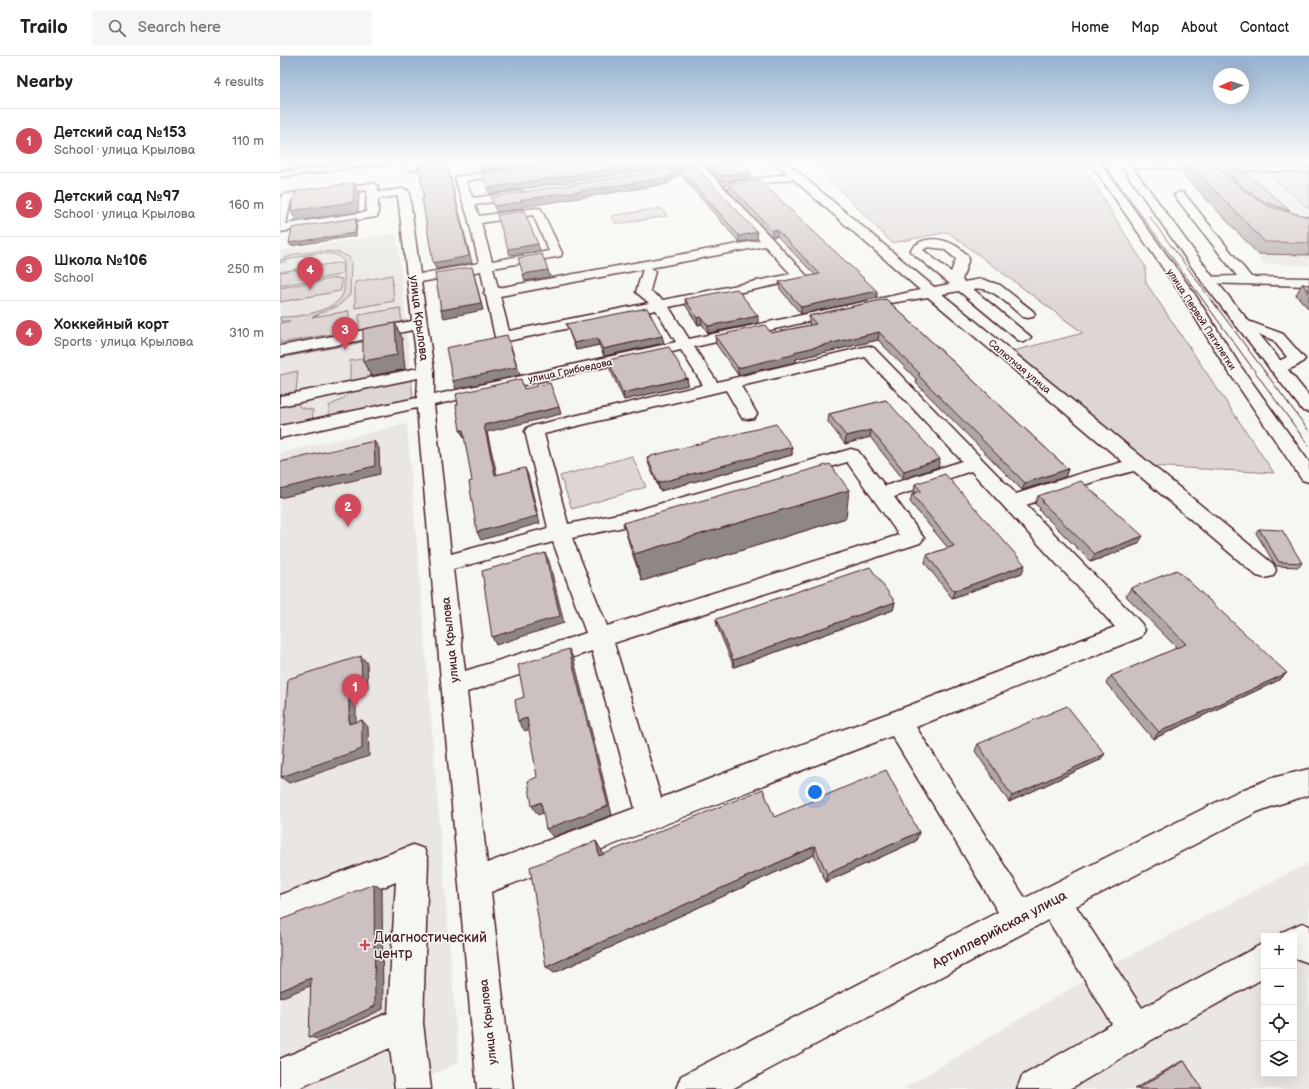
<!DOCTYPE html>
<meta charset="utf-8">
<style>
:root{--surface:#fff;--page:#f6f6f6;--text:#222;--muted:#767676;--line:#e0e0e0;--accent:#d1495b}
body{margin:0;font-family:"Balsamiq Sans",sans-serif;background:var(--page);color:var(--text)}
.controls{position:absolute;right:12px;bottom:12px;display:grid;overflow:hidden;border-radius:0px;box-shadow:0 4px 16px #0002}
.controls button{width:36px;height:36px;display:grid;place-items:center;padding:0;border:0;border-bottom:1px solid var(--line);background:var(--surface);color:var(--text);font:20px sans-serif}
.compass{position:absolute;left:933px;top:12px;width:36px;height:36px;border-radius:50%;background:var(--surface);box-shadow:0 4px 16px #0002;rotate:267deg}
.you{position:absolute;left:535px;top:736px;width:14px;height:14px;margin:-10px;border:3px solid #fff;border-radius:50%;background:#1a73e8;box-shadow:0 0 0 6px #1a73e833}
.badge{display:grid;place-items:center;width:26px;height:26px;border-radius:50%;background:var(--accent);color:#fff;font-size:13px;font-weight:700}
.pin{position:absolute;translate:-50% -33px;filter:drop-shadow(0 1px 2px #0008)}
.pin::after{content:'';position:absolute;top:21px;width:14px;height:12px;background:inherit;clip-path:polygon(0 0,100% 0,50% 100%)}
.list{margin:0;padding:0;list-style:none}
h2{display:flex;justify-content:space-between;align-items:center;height:52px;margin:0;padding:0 16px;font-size:17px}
h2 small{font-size:13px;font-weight:400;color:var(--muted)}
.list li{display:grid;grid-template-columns:26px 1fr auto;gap:12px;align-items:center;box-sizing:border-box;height:64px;padding:0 16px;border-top:1px solid var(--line)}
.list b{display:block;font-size:15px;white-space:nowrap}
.list p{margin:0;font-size:13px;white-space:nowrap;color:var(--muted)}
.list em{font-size:13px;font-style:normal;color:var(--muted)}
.icon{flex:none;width:22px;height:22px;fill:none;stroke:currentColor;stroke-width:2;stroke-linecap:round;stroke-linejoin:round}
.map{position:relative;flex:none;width:1029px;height:1033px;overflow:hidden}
header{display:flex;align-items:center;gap:24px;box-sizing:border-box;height:56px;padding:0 20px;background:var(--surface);border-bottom:1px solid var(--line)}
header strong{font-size:19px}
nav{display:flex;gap:22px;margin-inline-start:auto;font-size:14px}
.search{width:280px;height:36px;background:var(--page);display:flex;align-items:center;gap:10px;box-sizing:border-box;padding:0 14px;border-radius:0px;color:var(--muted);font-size:15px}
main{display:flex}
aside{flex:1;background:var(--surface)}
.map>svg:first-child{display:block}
.built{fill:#e9e6e3;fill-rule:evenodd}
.green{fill:#ddd6d5;stroke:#947a80}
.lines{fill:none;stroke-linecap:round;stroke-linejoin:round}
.minor-casing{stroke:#4a1f2b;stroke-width:3}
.major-casing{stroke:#4a1f2b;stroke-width:3}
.minor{fill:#f6f6f2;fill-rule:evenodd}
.major{fill:#f6f6f2;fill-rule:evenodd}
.tram{stroke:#4a1f2b;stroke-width:1}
.wall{fill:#afa6a5;stroke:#4a1f2b}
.shaded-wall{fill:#8f8786;stroke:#4a1f2b}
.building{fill:#ccc1c0;stroke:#4a1f2b}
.poi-dot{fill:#d1495b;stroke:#f6f6f2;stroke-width:1.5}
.labels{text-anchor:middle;stroke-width:3;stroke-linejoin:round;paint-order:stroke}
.far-street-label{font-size:10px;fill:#4a1f2b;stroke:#f6f6f2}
.street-label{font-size:12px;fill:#4a1f2b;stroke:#f6f6f2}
.near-street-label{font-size:14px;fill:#4a1f2b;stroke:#f6f6f2}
.near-poi-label{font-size:14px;fill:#4a1f2b;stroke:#f6f6f2;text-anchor:start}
</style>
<header>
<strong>Trailo</strong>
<div class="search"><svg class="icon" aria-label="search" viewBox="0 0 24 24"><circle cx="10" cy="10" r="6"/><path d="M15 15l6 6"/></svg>Search here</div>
<nav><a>Home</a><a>Map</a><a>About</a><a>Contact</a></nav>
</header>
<main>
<aside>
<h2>Nearby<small>4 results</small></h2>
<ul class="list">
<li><span class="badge">1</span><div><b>Детский сад №153</b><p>School · улица Крылова</p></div><em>110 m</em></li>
<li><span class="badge">2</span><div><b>Детский сад №97</b><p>School · улица Крылова</p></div><em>160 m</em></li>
<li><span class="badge">3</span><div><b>Школа №106</b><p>School</p></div><em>250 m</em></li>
<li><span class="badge">4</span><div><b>Хоккейный корт</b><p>Sports · улица Крылова</p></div><em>310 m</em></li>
</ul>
</aside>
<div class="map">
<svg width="1029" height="1033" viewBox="0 0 1029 1033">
<rect width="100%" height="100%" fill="#f6f6f2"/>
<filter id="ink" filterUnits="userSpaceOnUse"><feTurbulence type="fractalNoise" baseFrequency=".025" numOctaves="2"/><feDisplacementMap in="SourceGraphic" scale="8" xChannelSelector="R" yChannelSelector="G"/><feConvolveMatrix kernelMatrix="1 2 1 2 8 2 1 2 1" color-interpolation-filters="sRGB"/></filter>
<g filter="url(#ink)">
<path class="built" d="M 927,105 L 1029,105 L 1029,209 L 985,208 L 964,186 L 1011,186 Z
M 117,177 L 133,340 L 0,368 L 0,195 Z
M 127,368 L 179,1006 L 122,1033 L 0,1033 L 0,397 Z
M 1029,807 L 1029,1033 L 623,1033 L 818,916 ZM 984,880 L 1014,880 L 1014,1018 L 984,1018 Z"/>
<path class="green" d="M 532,105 L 800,105 L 865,210 L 866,227 L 994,417 L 870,410 L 733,295 L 803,277 L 668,176 L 612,187 Z
M 987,116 L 1029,117 L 1029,153 Z
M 381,152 L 387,160 L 336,168 L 331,160 Z
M 39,195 L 58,196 L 69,201 L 71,206 L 70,239 L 58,250 L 32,261 L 69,255 L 69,275 L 0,287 L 0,267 L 10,265 L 0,265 L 0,261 C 16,262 57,255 63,238 C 66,229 63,216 64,206 C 56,189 13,201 0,207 L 0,204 L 16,198 Z
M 57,207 L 63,208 L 62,217 L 59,219 L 0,230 L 0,216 Z
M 112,219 L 114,245 L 75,252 L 75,226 Z
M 56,222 L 62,223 L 61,233 L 60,235 L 0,246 L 0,232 Z
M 120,252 L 122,268 L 79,277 L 79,259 Z
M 110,277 L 119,279 L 0,302 L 0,298 Z
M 90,301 L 90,322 L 70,326 L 70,305 Z
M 18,315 L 16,336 L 0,339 L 0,319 Z
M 131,324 L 133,342 L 138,342 L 132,347 L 49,365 L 49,350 L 63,343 L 70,336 Z
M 15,347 L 22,352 L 33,354 L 32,368 L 0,375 L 0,350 Z
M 352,400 L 366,431 L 292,453 L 280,420 Z"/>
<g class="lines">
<g class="minor-casing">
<path id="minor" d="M 128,105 L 138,105 L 137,114 L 129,114 Z
M 408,105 L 419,105 L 527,220 L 525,223 L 520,224 L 389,251 L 409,283 L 640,234 L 513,123 L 450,133 L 445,130 L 450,127 L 507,118 L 493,105 L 505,105 L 654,231 L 670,228 L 630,195 C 644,174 677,184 689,202 L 682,224 L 684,226 L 701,223 L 720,229 L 753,255 L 755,258 L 753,261 L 748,262 L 743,261 C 729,250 712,229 693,233 L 751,281 L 748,284 L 743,286 L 738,284 L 679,235 L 662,238 L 993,508 L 996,514 L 993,520 L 985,522 L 977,520 L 854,415 L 816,425 L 746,449 L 861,567 L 865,574 L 861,581 L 636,671 L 745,842 L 957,736 L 992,722 L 1029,713 L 1029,739 L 993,750 L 977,756 L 796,850 L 862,952 L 984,887 L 984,922 L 868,986 L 790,1033 L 737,1033 L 742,1020 L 832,968 L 768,864 L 452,1033 L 396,1033 L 401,1020 L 718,856 L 612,680 C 478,730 345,785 211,836 L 233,1033 L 197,1033 L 137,352 L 0,382 L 0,370 L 137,342 L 138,322 L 0,350 L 0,340 L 138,312 L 133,274 L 0,300 L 0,290 L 132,265 L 118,140 L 98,143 L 98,159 L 96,161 L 0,176 L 0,143 L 2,139 L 6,138 L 93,127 L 98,130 L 98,136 L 123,133 L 127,134 L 129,136 L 140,218 L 199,207 L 188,161 L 175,123 L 176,121 L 232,112 L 236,113 L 237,115 L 236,117 L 186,125 L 193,142 L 240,135 L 246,138 L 240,141 L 195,149 L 199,160 L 257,152 L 261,153 L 282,197 L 281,200 L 276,201 L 213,212 L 218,232 L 480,184 ZM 87,134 L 86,156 L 6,168 L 11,144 ZM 253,159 L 269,195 L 212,205 L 201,167 ZM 485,190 L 511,218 L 383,244 L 370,235 L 375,215 L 370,212 ZM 648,191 L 664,193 L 676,203 L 671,216 L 643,194 ZM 363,213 L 356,236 L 369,247 L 229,275 L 220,240 ZM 201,215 L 205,235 L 204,237 L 206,240 L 215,281 L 218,284 L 223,286 L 376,254 L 396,286 L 154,339 L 154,315 L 141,226 ZM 648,241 L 843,406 L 802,417 L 736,438 L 594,292 L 588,290 L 437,326 L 414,291 L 611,247 ZM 401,294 L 423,329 L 248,371 L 245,375 L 268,472 L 171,498 L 154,349 ZM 585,301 L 682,405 L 605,430 L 578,395 L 571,393 L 358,454 L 288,468 L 264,378 L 446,334 L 462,362 L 468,363 L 474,362 L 477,358 L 461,330 ZM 567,406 L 619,479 L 327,570 L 292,482 L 358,468 ZM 691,415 L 835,571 L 615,655 L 470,707 L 381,742 L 334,587 L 640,487 L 644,482 L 640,477 L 614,441 ZM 273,486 L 306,577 L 185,615 L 173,513 ZM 312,595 L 355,752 L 207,807 L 187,636 Z
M 846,106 L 1029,110 L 1029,116 L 842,111 L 841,109 Z
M 900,136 L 904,137 L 971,221 L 1029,222 L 1029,230 L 923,227 L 921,224 L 923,221 L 957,220 L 894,139 Z
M 960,262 L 1003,278 L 1025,303 C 1019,311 1001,318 991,315 L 989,312 L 991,309 L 1007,301 L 993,284 L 955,269 L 953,266 L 955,263 Z
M 133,789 L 144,793 L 148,804 L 143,967 L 151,1033 L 115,1033 L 110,992 L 17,1033 L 0,1033 L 0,1003 L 108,957 L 116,826 L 0,871 L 0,839 Z
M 1022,867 L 1029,870 L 1029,907 L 1018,903 L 1014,904 L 1014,880 L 1001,880 L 1002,876 Z"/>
</g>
<g class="major-casing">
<path id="major" d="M 77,105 L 110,105 L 105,108 L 0,121 L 0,115 Z
M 809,105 L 819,105 L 914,237 L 959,308 L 1029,406 L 1029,426 L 1022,424 L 944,309 L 902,240 Z
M 838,105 L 848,105 L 933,221 L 1029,340 L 1029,356 L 1023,355 L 923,227 Z"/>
</g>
<use href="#minor" class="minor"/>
<use href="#major" class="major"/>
<path class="tram" d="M 822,105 L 1029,390
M 0,116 L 81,105
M 869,160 L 1029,375"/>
</g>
<path class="wall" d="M 421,105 L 459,105 L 470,116 L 471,122 L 442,126 Z
M 892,105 L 950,105 L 950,107 L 932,106 L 943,116 L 944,112 L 1010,155 L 1009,156 L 1029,161 L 1029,199 L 978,198 L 900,115 L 904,106 Z
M 400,112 L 477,176 L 477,183 L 459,186 L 400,118 Z
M 449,129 L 597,242 L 521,258 L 500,233 L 499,226 L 535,219 L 497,180 L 492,181 L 449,135 Z
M 1022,228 L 1029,229 L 1029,253 L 1016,239 Z
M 405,243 L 478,267 L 428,277 L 422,268 L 418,269 L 406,250 Z
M 606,243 L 788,413 L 785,421 L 742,434 L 636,327 L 637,324 L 598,284 L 516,303 L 516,306 L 458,319 L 436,288 L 435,280 L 491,277 L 530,269 L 529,267 L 529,260 Z
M 286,268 L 384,287 L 324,300 L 319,289 L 296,294 L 289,276 Z
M 328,304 L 407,322 L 408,329 L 344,344 L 329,311 Z
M 606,344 L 658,411 L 623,423 L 590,381 L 565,388 L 548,366 L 549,358 Z
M 512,391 L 512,399 L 380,435 L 369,409 L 367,401 Z
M 635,428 L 742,517 L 672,542 L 645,507 L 647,499 L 668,492 L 630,446 L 632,438 L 635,437 L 634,436 Z
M 758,440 L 858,488 L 811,506 L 759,454 L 760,452 L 755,448 Z
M 566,462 L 362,525 L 351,494 L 343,467 Z
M 979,473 L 1022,507 L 1019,511 L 996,510 L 976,477 Z
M 851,532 L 1007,617 L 999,624 L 873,683 L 826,627 L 831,620 L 897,592 L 846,540 Z
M 615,546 L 613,554 L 454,611 L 437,570 L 436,563 Z
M 698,688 L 820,704 L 729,746 L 695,695 Z
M 494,761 L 639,776 L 636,785 L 546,826 L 534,799 L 274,917 L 322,795 L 323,799 Z
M 904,1005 L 922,1033 L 854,1033 L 900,1006 Z"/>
<path class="shaded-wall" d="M 166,105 L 192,207 L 156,213 L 153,207 Z
M 224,105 L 261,105 L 201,115 L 200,109 Z
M 386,105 L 408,105 L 408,108 L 209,138 L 207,132 Z
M 399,112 L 400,118 L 387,128 L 242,151 L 243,152 L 216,156 L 214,150 Z
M 470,116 L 471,122 L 442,126 L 441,120 Z
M 74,127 L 79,137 L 78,156 L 16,165 L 11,155 Z
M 76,162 L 77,165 L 76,180 L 11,190 L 9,187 Z
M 492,174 L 497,174 L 497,180 L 492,181 Z
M 477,176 L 477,183 L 459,186 L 459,180 Z
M 258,188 L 260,195 L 230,199 L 228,193 Z
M 192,211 L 194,218 L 203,254 L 164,262 L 161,254 Z
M 268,214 L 270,221 L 245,225 L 243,218 Z
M 597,235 L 597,242 L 521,258 L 521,251 Z
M 478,260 L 478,267 L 428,277 L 428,270 Z
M 421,261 L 422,268 L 418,269 L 417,262 Z
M 115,267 L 122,282 L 125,313 L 91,320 L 83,305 Z
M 599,276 L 598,284 L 516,303 L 516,306 L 458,319 L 458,312 L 514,296 Z
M 382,280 L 384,287 L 324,300 L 323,293 Z
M 317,282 L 319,289 L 296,294 L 294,287 Z
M 230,287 L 240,319 L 176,333 L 173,325 Z
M 407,322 L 408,329 L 344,344 L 343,337 Z
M 279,351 L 281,358 L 207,376 L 219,427 L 215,419 L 204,369 Z
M 180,374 L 183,374 L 184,382 Z
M 591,374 L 590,381 L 565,388 L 566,380 Z
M 94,385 L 99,392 L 100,418 L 0,442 L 0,433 Z
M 512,391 L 512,399 L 380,435 L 378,427 Z
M 660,403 L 658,411 L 623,423 L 624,415 Z
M 245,412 L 248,419 L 260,467 L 201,484 L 197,476 Z
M 788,413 L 785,421 L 742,434 L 745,427 Z
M 569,434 L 566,462 L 362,525 L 354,498 Z
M 863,480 L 858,488 L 811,506 L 815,498 Z
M 265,497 L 269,505 L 284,567 L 216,589 L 212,581 Z
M 745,509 L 742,517 L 672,542 L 674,535 Z
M 615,546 L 613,554 L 454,611 L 453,604 Z
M 289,593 L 294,604 L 332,759 L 273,781 L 266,773 Z
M 81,600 L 87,607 L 88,632 L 76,636 L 76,675 L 69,668 L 69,629 Z
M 1007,617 L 999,624 L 873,683 L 879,676 Z
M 247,662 L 253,672 L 245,675 L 238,665 Z
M 82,664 L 88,671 L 89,700 L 9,727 L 1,721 Z
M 825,698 L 820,704 L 729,746 L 732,740 Z
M 261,746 L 268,755 L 258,759 L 252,750 Z
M 639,776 L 636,785 L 546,826 L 547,818 Z
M 316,785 L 322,795 L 325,809 L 319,800 Z
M 535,790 L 534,799 L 274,917 L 266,911 Z
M 94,828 L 102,833 L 103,953 L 39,983 L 29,981 Z
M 31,922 L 40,926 L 0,942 L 0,935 Z"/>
<path class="building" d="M 138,105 L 166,105 L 189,200 L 153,207 L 142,142 L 144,142 Z
M 198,105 L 224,105 L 200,109 Z
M 282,105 L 386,105 L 207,132 L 202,118 Z
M 426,105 L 459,105 L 470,116 L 441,120 Z
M 906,105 L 931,105 L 966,136 L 988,150 L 1001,154 L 1029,161 L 1029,187 L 985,186 Z
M 415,110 L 477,176 L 459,180 L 400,112 Z
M 399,112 L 387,122 L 240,144 L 241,146 L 214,150 L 211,141 Z
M 944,112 L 962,113 L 1010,155 L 981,144 L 962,130 Z
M 479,124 L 597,235 L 521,251 L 499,226 L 540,218 L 497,174 L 492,174 L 449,129 Z
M 74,127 L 73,146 L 11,155 L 16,135 Z
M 244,155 L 258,188 L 228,193 L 217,159 Z
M 76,162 L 75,177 L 9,187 L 12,172 Z
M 262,198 L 268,214 L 243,218 L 238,202 Z
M 192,211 L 201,247 L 161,254 L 155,217 Z
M 1022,228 L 1029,229 L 1029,236 Z
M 457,233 L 478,260 L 428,270 L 421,261 L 417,262 L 405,243 Z
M 606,243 L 788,413 L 745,427 L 638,319 L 640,318 L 599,276 L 514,296 L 516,298 L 458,312 L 435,280 L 485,269 L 491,277 L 536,268 L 529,260 Z
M 367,252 L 382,280 L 323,293 L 317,282 L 294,287 L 286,268 Z
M 115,267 L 117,299 L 83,305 L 83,273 Z
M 227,279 L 237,311 L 173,325 L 166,292 Z
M 389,291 L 407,322 L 343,337 L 328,304 Z
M 241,323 L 244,333 L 270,327 L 279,351 L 204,369 L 215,419 L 245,412 L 257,460 L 197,476 L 189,426 L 192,425 L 183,374 L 180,374 L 176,349 L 178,348 L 176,338 Z
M 606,344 L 660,403 L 624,415 L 591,374 L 566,380 L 549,358 Z
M 496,368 L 512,391 L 378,427 L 367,401 Z
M 94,385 L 95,410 L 0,433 L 0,406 Z
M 550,408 L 569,434 L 354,498 L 343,467 Z
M 665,418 L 745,509 L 674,535 L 647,499 L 674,490 L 632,438 L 641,435 L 635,428 Z
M 801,425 L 863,480 L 815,498 L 762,446 L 764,445 L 758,440 Z
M 979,473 L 1002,474 L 1022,507 L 999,506 Z
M 265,497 L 280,560 L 212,581 L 202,515 Z
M 590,511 L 615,546 L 453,604 L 436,563 Z
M 897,514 L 1007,617 L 879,676 L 831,620 L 906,588 L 851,532 Z
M 289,593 L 328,750 L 266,773 L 261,746 L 252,750 L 248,725 L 257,721 L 247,662 L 238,665 L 235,644 L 244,641 L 238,609 Z
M 81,600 L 82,625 L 69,629 L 69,668 L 82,664 L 82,693 L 1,721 L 8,623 Z
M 787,650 L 825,698 L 732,740 L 698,688 Z
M 606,714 L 639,776 L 547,818 L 535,790 L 266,911 L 250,811 L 316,785 L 319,800 L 483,733 L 494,761 Z
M 94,828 L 95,950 L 29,981 L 31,922 L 0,935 L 0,864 Z
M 904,1005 L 922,1033 L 857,1033 Z"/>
</g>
<linearGradient id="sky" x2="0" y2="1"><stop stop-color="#96b1d1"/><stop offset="0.42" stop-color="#fbfbf9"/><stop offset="1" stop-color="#fbfbf9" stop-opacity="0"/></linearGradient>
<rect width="1029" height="250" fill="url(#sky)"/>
<path class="poi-dot" d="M83 883h4v4h4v4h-4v4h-4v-4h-4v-4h4z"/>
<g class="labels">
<g class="far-street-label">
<text transform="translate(922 263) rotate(57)" y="4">улица Первой Пятилетки</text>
<text transform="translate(740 310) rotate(40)" y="4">Салютная улица</text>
<text transform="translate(290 314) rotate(-12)" y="4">улица Грибоедова</text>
</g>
<g class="street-label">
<text transform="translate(139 262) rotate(83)" y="4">улица Крылова</text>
<text transform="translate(170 584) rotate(-96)" y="4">улица Крылова</text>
<text transform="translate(208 966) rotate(-96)" y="4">улица Крылова</text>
</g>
<g class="near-street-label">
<text transform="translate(719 873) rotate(-28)" y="5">Артиллерийская улица</text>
</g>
<g class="near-poi-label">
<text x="94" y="886">Диагностический<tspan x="94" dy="16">центр</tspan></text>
</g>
</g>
</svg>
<div class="controls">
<button>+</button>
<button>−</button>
<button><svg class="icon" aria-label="locate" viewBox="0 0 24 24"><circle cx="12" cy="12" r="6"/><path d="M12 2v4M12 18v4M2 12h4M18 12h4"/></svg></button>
<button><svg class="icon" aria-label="layers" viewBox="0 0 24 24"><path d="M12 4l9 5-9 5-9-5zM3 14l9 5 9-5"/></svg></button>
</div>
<svg class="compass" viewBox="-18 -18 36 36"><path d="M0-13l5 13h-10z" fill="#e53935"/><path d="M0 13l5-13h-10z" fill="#767676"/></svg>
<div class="you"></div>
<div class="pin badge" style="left:75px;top:651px">1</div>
<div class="pin badge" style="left:68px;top:471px">2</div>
<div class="pin badge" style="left:65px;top:294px">3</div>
<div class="pin badge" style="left:30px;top:234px">4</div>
</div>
</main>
